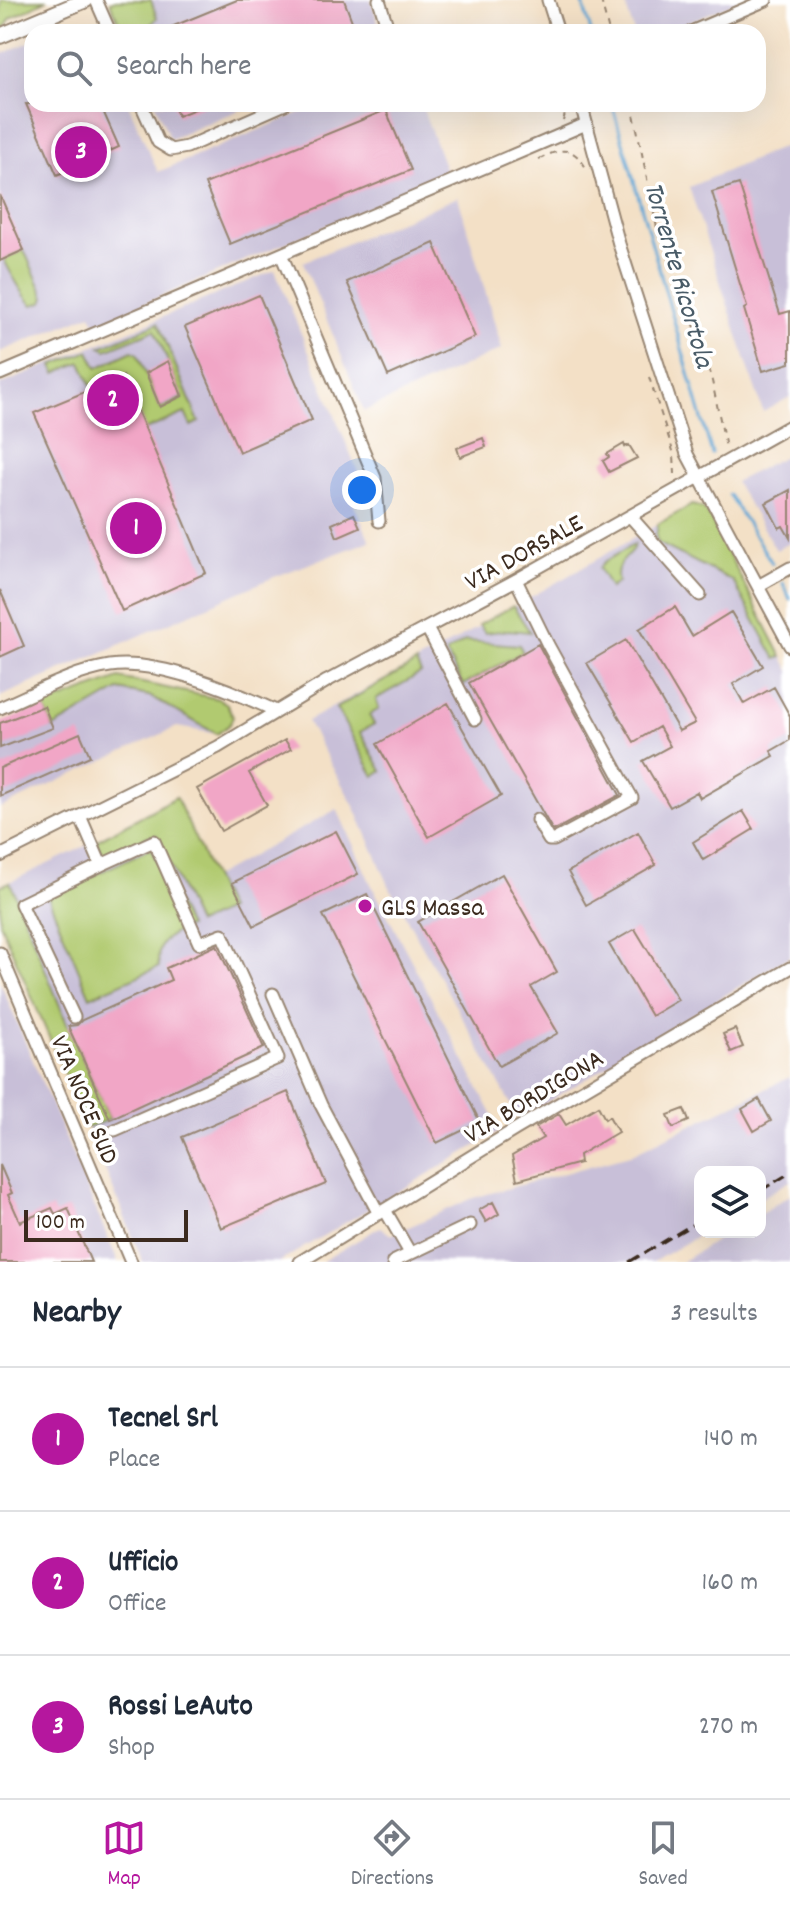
<!DOCTYPE html>
<style>
:root{--surface:#fff;--page:#f6f6f7;--text:#1f2937;--muted:#747a83;--line:#e0e1e3;--accent:#b5179e}
body{margin:0;font-family:Dekko,sans-serif;background:var(--page);color:var(--text)}
.controls{position:absolute;right:24px;bottom:24px;display:grid;overflow:hidden;border-radius:16px;box-shadow:0 8px 32px #0002}
.controls button{width:72px;height:72px;display:grid;place-items:center;padding:0;border:0;border-bottom:2px solid var(--line);background:var(--surface);color:var(--text);font:40px sans-serif}
.scale{position:absolute;left:24px;bottom:20px;width:164px;box-sizing:border-box;padding-left:8px;border:4px solid #3b2a1e;border-top:0;font-size:22px;line-height:28px;white-space:nowrap;color:#3b2a1e;-webkit-text-stroke:6px #fff;paint-order:stroke}
.you{position:absolute;left:362px;top:490px;width:28px;height:28px;margin:-20px;border:6px solid #fff;border-radius:50%;background:#1a73e8;box-shadow:0 0 0 12px #1a73e833}
.badge{display:grid;place-items:center;width:52px;height:52px;border-radius:50%;background:var(--accent);color:#fff;font-size:26px;font-weight:700}
.pin{position:absolute;translate:-50% -50%;border:4px solid #fff;box-shadow:0 2px 8px #0006}
.list{margin:0;padding:0;list-style:none}
h2{display:flex;justify-content:space-between;align-items:center;height:104px;margin:0;padding:0 32px;font-size:34px}
h2 small{font-size:26px;font-weight:400;color:var(--muted)}
.list li{display:grid;grid-template-columns:52px 1fr auto;gap:24px;align-items:center;box-sizing:border-box;height:144px;padding:0 32px;border-top:2px solid var(--line)}
.list b{display:block;font-size:30px;white-space:nowrap}
.list p{margin:0;font-size:26px;white-space:nowrap;color:var(--muted)}
.list em{font-size:26px;font-style:normal;color:var(--muted)}
.icon{flex:none;width:44px;height:44px;fill:none;stroke:currentColor;stroke-width:2;stroke-linecap:round;stroke-linejoin:round}
.map{position:relative;flex:none;width:790px;height:1262px;overflow:hidden}
.search{position:absolute;background:var(--surface);box-shadow:0 8px 32px #0002;left:24px;right:24px;top:24px;height:88px;display:flex;align-items:center;gap:20px;box-sizing:border-box;padding:0 28px;border-radius:24px;color:var(--muted);font-size:30px}
.sheet{height:536px;background:var(--surface)}
nav{display:flex;justify-content:space-around;align-items:center;box-sizing:border-box;height:112px;border-top:2px solid var(--line);background:var(--surface);font-size:22px;color:var(--muted)}
nav a{display:grid;justify-items:center;gap:4px}
nav .on{color:var(--accent)}
.map>svg:first-child{display:block}
.industrial{fill:#c8bfd8}
.green{fill:#b1ca70;stroke:#767a47;stroke-width:2}
.lines{fill:none;stroke-linecap:round;stroke-linejoin:round}
.stream{stroke:#5ea5d4;stroke-width:3}
.building{fill:#f1a6c6}
.minor-casing{stroke:#978572;stroke-width:15}
.major-casing{stroke:#978572;stroke-width:18}
.path{stroke:#978572;stroke-width:2;stroke-dasharray:6 6;stroke-linecap:butt}
.minor{stroke:#fff;stroke-width:11}
.major{stroke:#fff;stroke-width:14}
.rail{stroke:#3b2a1e;stroke-width:3;stroke-dasharray:12 6;stroke-linecap:butt}
.poi-dot{fill:#b5179e;stroke:#fff;stroke-width:3}
.labels{text-anchor:middle;stroke-width:7;stroke-linejoin:round;paint-order:stroke}
.street-label{font-size:26px;fill:#3b2a1e;stroke:#fff}
.poi-label{font-size:26px;fill:#3b2a1e;stroke:#fff;text-anchor:start}
.water-label{font-size:28px;font-style:italic;fill:#495b67;stroke:#fff}
</style>
<div class="map">
<svg width="790" height="1262" viewBox="0 0 790 1262">
<rect width="100%" height="100%" fill="#fff"/>
<filter id="ink" filterUnits="userSpaceOnUse"><feTurbulence type="fractalNoise" baseFrequency=".0125" numOctaves="2"/><feDisplacementMap in="SourceGraphic" scale="16" xChannelSelector="R" yChannelSelector="G"/><feConvolveMatrix kernelMatrix="1 2 1 2 8 2 1 2 1" color-interpolation-filters="sRGB"/></filter>
<filter id="wash" filterUnits="userSpaceOnUse"><feTurbulence type="fractalNoise" baseFrequency=".006" numOctaves="4" result="noise"/><feDisplacementMap in="SourceGraphic" scale="32" xChannelSelector="R" yChannelSelector="G"/><feGaussianBlur stdDeviation="1.8" result="paint"/><feColorMatrix in="noise" values="0 0 0 0 0 0 0 0 0 0 0 0 0 0 0 0 0 1.4 0 .05"/><feComposite in="paint" operator="in"/></filter>
<g filter="url(#wash)">
<rect width="100%" height="100%" fill="#f3e0c6"/>
<path class="industrial" d="M 116,0 L 371,0 L 381,32 L 123,32 L 110,2 Z
M 624,0 L 741,0 L 664,32 L 634,32 Z
M 32,41 L 32,104 L 128,104 L 158,172 L 321,104 L 421,104 L 447,174 L 96,324 L 91,314 L 0,352 L 0,55 Z
M 155,104 L 254,104 L 170,139 Z
M 790,144 L 790,397 L 763,412 L 689,187 Z
M 458,197 L 502,349 L 364,411 L 303,262 Z
M 275,270 L 358,472 L 348,491 L 370,541 L 274,577 L 0,697 L 0,385 Z
M 790,453 L 790,543 L 776,550 L 735,482 Z
M 692,505 L 703,508 L 709,516 L 790,671 L 790,956 L 519,1119 L 392,892 L 355,808 L 307,721 L 435,652 Z
M 119,678 L 219,699 L 227,704 L 233,717 L 229,725 L 217,734 L 177,727 L 0,808 L 0,723 Z
M 176,797 L 212,878 L 337,809 L 371,884 L 501,1131 L 279,1262 L 143,1262 L 88,1128 L 109,1118 L 68,1026 L 10,882 L 96,841 Z
M 0,982 L 39,1075 L 118,1262 L 0,1262 Z
M 790,1077 L 790,1181 L 760,1199 L 760,1172 L 700,1172 L 700,1232 L 704,1232 L 653,1262 L 321,1262 L 380,1227 L 391,1235 L 473,1198 L 630,1155 Z
M 790,1195 L 790,1262 L 681,1262 L 730,1232 L 760,1232 L 760,1214 Z"/>
<path class="green" d="M 1,0 L 47,0 L 11,18 L 4,29 L 0,30 Z
M 116,0 L 151,0 L 157,18 C 149,29 136,32 123,32 L 110,2 Z
M 24,250 L 45,297 L 43,302 L 33,305 C 26,300 8,269 4,259 Z
M 158,323 L 199,422 L 191,426 L 185,413 L 145,430 L 123,376 L 93,389 L 81,362 L 56,373 L 53,365 L 89,351 L 97,368 L 132,351 L 137,353 L 161,409 L 183,398 L 155,330 L 106,350 L 101,347 Z
M 692,505 L 703,508 L 709,516 L 782,657 L 776,659 L 733,581 L 658,543 L 656,537 L 658,524 Z
M 635,544 C 629,561 613,561 618,582 L 610,588 L 599,568 L 604,562 Z
M 513,606 L 530,632 L 509,630 L 485,633 L 479,625 Z
M 465,641 L 519,645 L 523,652 L 463,685 L 446,653 Z
M 416,663 L 421,673 L 376,699 L 379,709 L 369,715 L 374,724 L 360,732 L 382,771 L 374,776 L 336,708 Z
M 119,678 L 219,699 L 227,704 L 233,717 L 229,725 L 217,734 L 149,696 L 119,690 L 53,728 L 44,706 Z
M 176,797 L 228,910 L 197,924 L 157,835 L 149,836 L 104,857 L 96,841 Z
M 151,848 L 188,927 C 167,935 155,944 159,967 L 90,997 L 48,897 Z
M 10,882 L 68,1026 L 110,1119 L 88,1128 L 0,923 L 0,886 Z"/>
<g class="lines">
<path class="stream" d="M 582,0 L 591,32
M 612,104 L 712,454
M 729,495 L 772,563
M 783,583 L 790,599"/>
</g>
<g id="blocks">
<path class="building" d="M 237,0 L 344,0 L 356,32 L 159,32 Z
M 26,104 L 100,104 L 119,147 L 57,175 Z
M 173,104 L 207,104 L 178,116 Z
M 386,110 L 411,170 L 230,244 L 205,184 Z
M 739,184 L 780,314 L 790,311 L 790,363 L 763,371 L 744,309 L 747,307 L 712,192 Z
M 0,195 L 24,250 L 0,261 Z
M 434,243 L 475,337 L 388,376 L 347,282 Z
M 259,295 L 312,420 L 239,452 L 185,327 Z
M 168,361 L 182,396 L 160,407 L 146,373 Z
M 123,376 L 206,573 L 122,611 L 34,413 Z
M 483,438 L 486,447 L 460,457 L 457,448 Z
M 624,444 L 625,447 L 629,445 L 637,458 L 609,472 L 603,461 L 609,457 L 607,454 Z
M 790,490 L 790,538 L 783,526 L 779,528 L 766,503 Z
M 354,514 L 360,527 L 337,537 L 332,524 Z
M 0,590 L 24,646 L 0,657 Z
M 675,607 L 692,636 L 731,612 L 763,666 L 733,684 L 744,704 L 774,687 L 790,716 L 790,740 L 771,751 L 774,756 L 700,798 L 697,792 L 670,807 L 643,761 L 670,746 L 659,727 L 634,742 L 587,663 L 626,640 L 679,731 L 695,723 L 639,629 Z
M 538,644 L 620,795 L 553,831 L 469,683 Z
M 448,703 L 501,796 L 429,837 L 377,744 Z
M 44,706 L 53,728 L 0,748 L 0,723 Z
M 80,733 L 90,756 L 0,796 L 0,768 Z
M 285,740 L 291,749 L 249,773 L 267,805 L 221,831 L 197,789 Z
M 743,811 L 754,829 L 703,860 L 693,842 Z
M 336,831 L 358,874 L 254,926 L 232,883 Z
M 638,832 L 656,865 L 586,905 L 568,872 Z
M 502,874 L 557,972 L 531,987 L 558,1033 L 499,1066 L 418,922 Z
M 367,894 L 480,1122 L 437,1143 L 323,915 Z
M 635,929 L 678,1000 L 651,1016 L 609,944 Z
M 217,945 L 264,1048 L 110,1119 L 68,1026 L 77,1025 L 82,1020 L 171,980 L 166,968 Z
M 735,1029 L 743,1047 L 731,1052 L 723,1034 Z
M 288,1092 L 326,1184 L 221,1228 L 182,1137 Z
M 759,1099 L 771,1121 L 754,1131 L 742,1109 Z
M 598,1106 L 605,1119 L 609,1116 L 618,1132 L 579,1155 L 580,1163 L 517,1180 L 512,1156 L 543,1138 L 536,1127 L 559,1114 L 566,1125 Z
M 684,1109 L 689,1121 L 673,1128 L 668,1115 Z
M 0,1165 L 12,1193 L 8,1195 L 20,1222 L 52,1208 L 55,1214 L 68,1208 L 91,1262 L 0,1262 Z
M 493,1202 L 499,1214 L 486,1222 L 479,1210 Z"/>
</g>
</g>
<g filter="url(#ink)">
<use href="#blocks" fill-opacity="0" stroke="#978572" stroke-width="2"/>
<g class="lines">
<g class="minor-casing">
<path id="minor" d="M 96,0 L 110,32
M 379,0 L 389,32
M 548,0 L 558,32
M 691,32 L 766,0
M 141,104 L 158,142 L 171,150 L 187,147 L 285,104
M 581,104 L 619,244 L 687,454 L 790,646
M 281,254 L 375,478 L 379,521
M 0,374 L 586,124
M 630,516 L 700,595
M 516,580 L 548,645 L 632,798 L 554,840 L 549,840 L 537,820
M 758,586 L 790,568
M 427,628 L 475,719
M 0,708 C 35,693 72,672 110,666 C 159,659 233,691 276,711
M 0,856 L 218,747 L 327,681 L 516,580 L 790,426
M 101,865 L 154,841 L 199,943 L 222,934 L 278,1058 L 115,1130
M 0,953 L 131,1262
M 273,994 L 321,1105 L 379,1214
M 74,1017 L 21,904 L 101,865 L 80,816
M 385,1210 L 410,1253
M 300,1262 L 516,1129 L 790,968
M 393,1262 L 470,1225"/>
</g>
<g class="major-casing">
<path id="major" d="M 0,36 L 86,0"/>
</g>
<path class="path" d="M 601,0 L 609,32
M 632,104 L 658,233 L 684,293 L 712,381 L 726,448
M 563,121 L 568,104
M 539,159 C 560,149 572,144 586,168
M 649,377 L 674,454 L 675,474"/>
<use href="#minor" class="minor"/>
<use href="#major" class="major"/>
<path class="rail" d="M 760,1191 L 790,1173
M 629,1262 L 700,1220"/>
</g>
</g>
<circle class="poi-dot" cx="365" cy="906" r="8"/>
<g class="labels">
<g class="street-label">
<text transform="translate(523 551) rotate(-29)" y="9">VIA DORSALE</text>
<text transform="translate(533 1095) rotate(-31)" y="9">VIA BORDIGONA</text>
<text transform="translate(86 1099) rotate(67)" y="9">VIA NOCE SUD</text>
</g>
<g class="poi-label">
<text x="381" y="915">GLS Massa</text>
</g>
<g class="water-label">
<text transform="translate(681 274) rotate(74)" y="10">Torrente Ricortola</text>
</g>
</g>
</svg>
<div class="controls">
<button><svg class="icon" aria-label="layers" viewBox="0 0 24 24"><path d="M12 4l9 5-9 5-9-5zM3 14l9 5 9-5"/></svg></button>
</div>
<div class="scale">100 m</div>
<div class="you"></div>
<div class="pin badge" style="left:136px;top:528px">1</div>
<div class="pin badge" style="left:113px;top:400px">2</div>
<div class="pin badge" style="left:81px;top:152px">3</div>
<div class="search"><svg class="icon" aria-label="search" viewBox="0 0 24 24"><circle cx="10" cy="10" r="6"/><path d="M15 15l6 6"/></svg>Search here</div>
</div>
<section class="sheet">
<h2>Nearby<small>3 results</small></h2>
<ul class="list">
<li><span class="badge">1</span><div><b>Tecnel Srl</b><p>Place</p></div><em>140 m</em></li>
<li><span class="badge">2</span><div><b>Ufficio</b><p>Office</p></div><em>160 m</em></li>
<li><span class="badge">3</span><div><b>Rossi LeAuto</b><p>Shop</p></div><em>270 m</em></li>
</ul>
</section>
<nav>
<a class="on"><svg class="icon" aria-label="map" viewBox="0 0 24 24"><path d="M3 6l6-2 6 2 6-2v14l-6 2-6-2-6 2zM9 4v14M15 6v14"/></svg>Map</a>
<a><svg class="icon" aria-label="directions" viewBox="0 0 24 24"><path d="M12 3l9 9-9 9-9-9zM9 14v-3h6M13 9l2 2-2 2"/></svg>Directions</a>
<a><svg class="icon" aria-label="saved" viewBox="0 0 24 24"><path d="M7 4h10v16l-5-4-5 4z"/></svg>Saved</a>
</nav>
